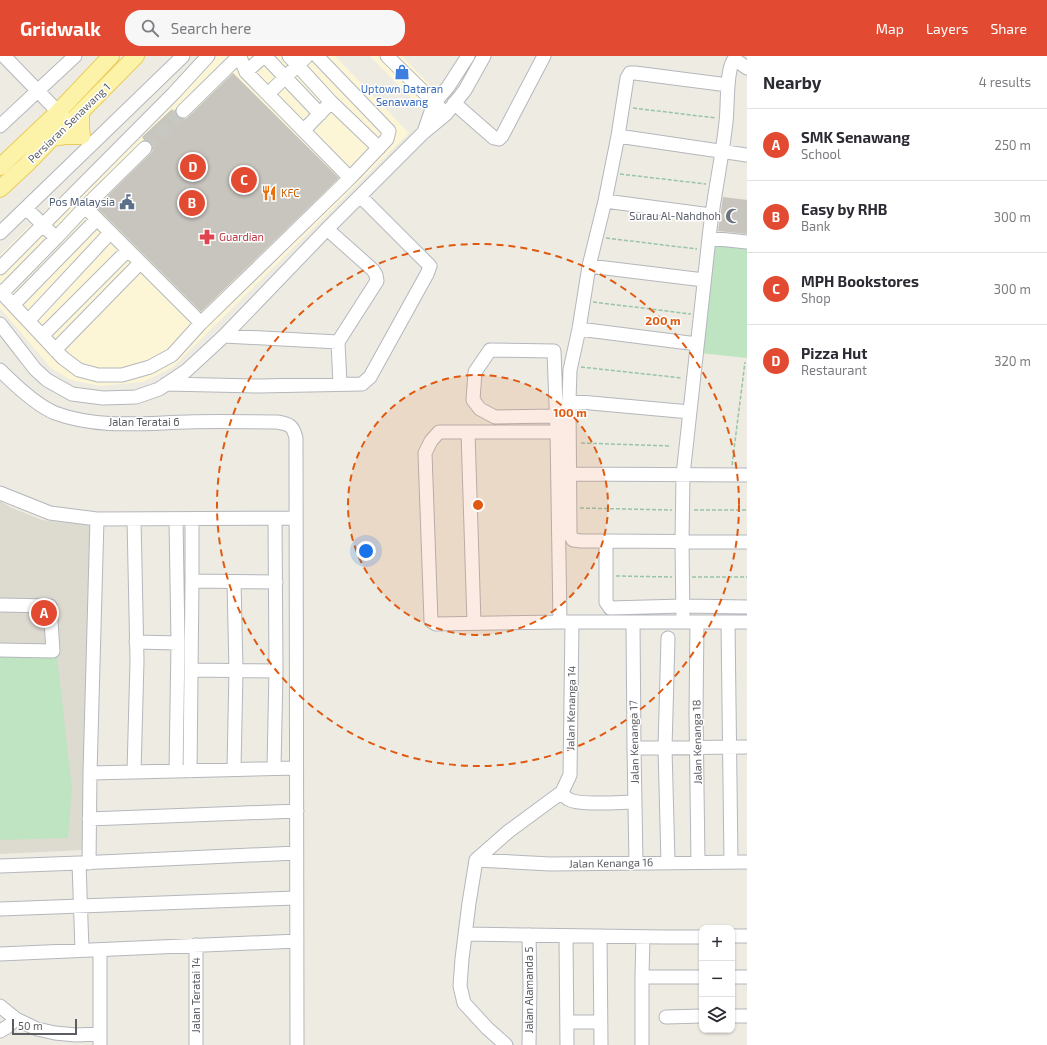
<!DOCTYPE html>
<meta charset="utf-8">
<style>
:root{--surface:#fff;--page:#f7f7f7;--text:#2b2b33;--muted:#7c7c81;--line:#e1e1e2;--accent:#e34a32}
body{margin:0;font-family:"Exo 2",sans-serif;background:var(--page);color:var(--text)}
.controls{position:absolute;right:12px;bottom:12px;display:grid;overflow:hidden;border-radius:8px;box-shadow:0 1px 3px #0004}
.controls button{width:36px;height:36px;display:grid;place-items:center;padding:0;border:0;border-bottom:1px solid var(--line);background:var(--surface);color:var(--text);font:20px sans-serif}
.scale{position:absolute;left:12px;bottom:10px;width:65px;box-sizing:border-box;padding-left:4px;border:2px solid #5a5d62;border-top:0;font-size:11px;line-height:14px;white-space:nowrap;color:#5a5d62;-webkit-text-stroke:3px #fff;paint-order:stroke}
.you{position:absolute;left:366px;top:495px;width:14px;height:14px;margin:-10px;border:3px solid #fff;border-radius:50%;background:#1a73e8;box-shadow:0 0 0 6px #1a73e833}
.badge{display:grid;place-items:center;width:26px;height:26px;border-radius:50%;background:var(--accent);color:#fff;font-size:13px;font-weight:700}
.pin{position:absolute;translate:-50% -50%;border:2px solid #fff;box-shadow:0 1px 4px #0006}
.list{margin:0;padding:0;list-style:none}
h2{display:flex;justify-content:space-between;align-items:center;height:52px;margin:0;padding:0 16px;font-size:17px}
h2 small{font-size:13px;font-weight:400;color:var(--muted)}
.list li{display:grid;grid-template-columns:26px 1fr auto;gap:12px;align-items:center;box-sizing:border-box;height:72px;padding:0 16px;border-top:1px solid var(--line)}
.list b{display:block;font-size:15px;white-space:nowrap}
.list p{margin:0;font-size:13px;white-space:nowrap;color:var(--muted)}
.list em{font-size:13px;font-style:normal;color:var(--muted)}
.icon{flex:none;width:22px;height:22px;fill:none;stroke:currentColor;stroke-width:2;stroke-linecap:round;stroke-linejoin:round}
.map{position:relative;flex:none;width:747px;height:989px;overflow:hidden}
header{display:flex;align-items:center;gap:24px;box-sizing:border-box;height:56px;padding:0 20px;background:var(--accent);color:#fff}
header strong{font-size:19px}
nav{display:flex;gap:22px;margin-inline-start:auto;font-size:14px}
.search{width:280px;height:36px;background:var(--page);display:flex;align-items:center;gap:10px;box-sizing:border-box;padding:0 14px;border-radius:16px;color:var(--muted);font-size:15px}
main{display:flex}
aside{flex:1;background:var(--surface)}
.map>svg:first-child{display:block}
.commercial{fill:#fcf6d7}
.education{fill:#dddad0}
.green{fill:#bfe4c1}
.building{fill:#c8c5bf}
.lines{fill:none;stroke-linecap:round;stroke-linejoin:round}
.minor-tunnel{stroke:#c8c8c2;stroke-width:13;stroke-dasharray:13 6;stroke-linecap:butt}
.minor-casing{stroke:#b4b7bc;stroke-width:15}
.major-casing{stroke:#eccc5c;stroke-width:18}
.path{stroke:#98c4a8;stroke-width:1.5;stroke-dasharray:4 2;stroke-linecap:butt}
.minor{stroke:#fff;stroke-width:13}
.major{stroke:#fcf3a8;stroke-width:16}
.ring{fill:none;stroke:#e15910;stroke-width:2;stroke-dasharray:7 5}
.labels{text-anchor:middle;stroke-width:3;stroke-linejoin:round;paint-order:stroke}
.shop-label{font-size:11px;fill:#366cbe;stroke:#fff}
.street-label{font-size:11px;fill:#5a5d62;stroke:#fff}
.food-label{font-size:11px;fill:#c56008;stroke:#fff;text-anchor:start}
.service-label{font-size:11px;fill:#4e5e75;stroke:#fff;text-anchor:end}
.worship-label{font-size:11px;fill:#5b616d;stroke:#fff;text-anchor:end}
.health-label{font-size:11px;fill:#be3a42;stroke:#fff;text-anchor:start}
.centre{fill:#e15910;stroke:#fff;stroke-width:2}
.ring-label{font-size:12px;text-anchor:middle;font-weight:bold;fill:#e15910;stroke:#fff;stroke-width:3;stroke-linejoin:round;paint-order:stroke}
</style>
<header>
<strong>Gridwalk</strong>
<div class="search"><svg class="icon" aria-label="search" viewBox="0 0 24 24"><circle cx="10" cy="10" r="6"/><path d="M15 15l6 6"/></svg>Search here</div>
<nav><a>Map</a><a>Layers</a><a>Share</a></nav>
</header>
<main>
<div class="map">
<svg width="747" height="989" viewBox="0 0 747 989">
<rect width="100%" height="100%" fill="#edebe2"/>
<path class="commercial" d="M 204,0 L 335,0 L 409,77 L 173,311 L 143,326 L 100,330 L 71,324 L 51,312 L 0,252 L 0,199 Z
M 370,0 L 402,0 L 433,32 L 417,48 Z"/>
<path class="education" d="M 0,445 L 12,452 L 42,464 L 92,469 L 85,646 L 82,794 L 0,798 Z"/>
<path class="green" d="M 711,184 L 747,187 L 747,302 L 700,297 Z
M 0,598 L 57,600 L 72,733 L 68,782 L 0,784 Z"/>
<path class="building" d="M 233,17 L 339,122 L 201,256 L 96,151 L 151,97 L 153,94 L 153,90 L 151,87 L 148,84 L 144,84 L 142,81 L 172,53 L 175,56 L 177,60 L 180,63 L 185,63 L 188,61 Z
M 723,141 L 747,144 L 747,178 L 718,175 Z"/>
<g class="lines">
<path class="minor-tunnel" d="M 145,92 L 183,55"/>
<g class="minor-casing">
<path id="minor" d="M 4,0 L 64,62
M 265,0 L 320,58
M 289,0 L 331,46
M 387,0 L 440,52
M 240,1 L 246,16 L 350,122
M 246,16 L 264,0
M 728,29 L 635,17 L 630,17 L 627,22 L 618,80 L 605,145 L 589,210 L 579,273 L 570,314 L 569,345 L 570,478 L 573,484 L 581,485 L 606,485 L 747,486
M 268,38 L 307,0
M 454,47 L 494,82 L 499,83 L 502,80 L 544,0
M 183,55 L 239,0
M 0,70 L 75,0
M 304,74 L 331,46 L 379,92
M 424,76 L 434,47 L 448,31 L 468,0
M 618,80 L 747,99
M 605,145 L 711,159
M 85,151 L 201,267
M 26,152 L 56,182 L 85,151 L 145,92
M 327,173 L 373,214 L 376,219 L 377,225 L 338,286 L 340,328
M 0,177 L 183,0
M 709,182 L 747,186
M 589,210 L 704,224
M 0,212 L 174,37 L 208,0
M 0,235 L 63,302 L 79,314 L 98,319 L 122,319 L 150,311 L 172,299 L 201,267 L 350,122 L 387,83 L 389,75 L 317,0
M 2,237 L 56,182
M 13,249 L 97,163
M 28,265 L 110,177
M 0,268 L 35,313 L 47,324 L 72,338 L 103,342 L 136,341 L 159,333 L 186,315 L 224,280 L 327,173 L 423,77 L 446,58 L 465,34 L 484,0
M 579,273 L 697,288
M 42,280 L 128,194
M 224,280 L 338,286
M 55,294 L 140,207
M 0,314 C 14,328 36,349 55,357 C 98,373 144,367 188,366 C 218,365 247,366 277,366 C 289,368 293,369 296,382 L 297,989
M 166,328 L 258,330 L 362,328 L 370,321 L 427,218 L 430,210 L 360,140
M 569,345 L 690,356
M 557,360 L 495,361 L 480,353 L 473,344 L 475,316 L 490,294 L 554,295 L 557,376
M 468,376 L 474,567
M 569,418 L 747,419
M 0,437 L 50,457 L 97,463 L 296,462
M 134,463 L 137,605 L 134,716
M 606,485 L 606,546 L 610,552 L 683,550 L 747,551
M 192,525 L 276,526
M 0,549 L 50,550 L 53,595 L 0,594
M 560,566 L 557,376 L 439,376 L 431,385 L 425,397 L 431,565 L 436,568 L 560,566 L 747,566
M 633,566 L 634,692 L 636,807
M 683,566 L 682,485 L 683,419 L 709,182 C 713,143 722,104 726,66 C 728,50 726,17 733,5 L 737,5 L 747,12
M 697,566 L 696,656 L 698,806
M 728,566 L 731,806
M 136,586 L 178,587
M 191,614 L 276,615
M 634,692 L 747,691
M 274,712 L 276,615 L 275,463
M 234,713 L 236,614 L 234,526
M 176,715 L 178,587 L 176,463
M 190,715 L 192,525 L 192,463
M 90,717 L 134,716 L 296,712
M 562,736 C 564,739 566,742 568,743 C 579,750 621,746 635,746
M 89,763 L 297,755
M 476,804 L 550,808 L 747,806
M 668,806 L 665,692 L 668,582
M 79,807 L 82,894
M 89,807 L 90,717 L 97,463
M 0,810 L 79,807 L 296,797
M 0,853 L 296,842
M 465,878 L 664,881 L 702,881
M 529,879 L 530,930 L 529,989
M 566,880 L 567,989
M 600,880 L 601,989
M 732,880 L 747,880
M 196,889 L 196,989
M 100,894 L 100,989
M 0,898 L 297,885
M 642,921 L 702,921
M 732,921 L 747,921
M 0,950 L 16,963 L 37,973 L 55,977 L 76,979 L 100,978
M 732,960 L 747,960
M 666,961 L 702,960
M 567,966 L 600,966
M 0,975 L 7,971 L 16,963
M 506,989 L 487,972 L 464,947 L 460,930 L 462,903 L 469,847 L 476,804 L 509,775 L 562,736 L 570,719 L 572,566
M 642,989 L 642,919 L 643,881"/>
</g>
<g class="major-casing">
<path id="major" d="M 52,82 L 65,80 L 82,80 L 81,72 L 81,56
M 0,111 L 58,56 L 111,0
M 0,133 L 27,108 L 52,82 L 70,67 L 136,0"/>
</g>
<path class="path" d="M 633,52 L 716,62
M 620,118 L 706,128
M 606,182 L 697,193
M 593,246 L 691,258
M 581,311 L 682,322
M 581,387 L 671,390
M 732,409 L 745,306
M 580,452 L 672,454
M 694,454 L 747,454
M 616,520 L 672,521
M 692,521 L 747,521"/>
<use href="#minor" class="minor"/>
<use href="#major" class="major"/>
</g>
<circle cx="478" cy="449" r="130" fill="#e15910" fill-opacity=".12"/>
<g class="ring">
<circle cx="478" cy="449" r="130"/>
<circle cx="478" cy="449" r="261"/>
</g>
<defs>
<g id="shop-bare" transform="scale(1.2)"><path d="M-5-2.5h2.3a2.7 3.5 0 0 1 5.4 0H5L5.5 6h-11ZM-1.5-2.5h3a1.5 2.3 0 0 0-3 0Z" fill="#3f7fe0" stroke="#fff" stroke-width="2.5" paint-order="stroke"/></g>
<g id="restaurant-bare" transform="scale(1.2)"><path d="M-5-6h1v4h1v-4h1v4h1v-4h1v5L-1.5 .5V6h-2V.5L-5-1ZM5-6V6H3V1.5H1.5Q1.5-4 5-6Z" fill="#e8710a" stroke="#fff" stroke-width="2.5" paint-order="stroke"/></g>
<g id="civic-bare" transform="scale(1.2)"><path d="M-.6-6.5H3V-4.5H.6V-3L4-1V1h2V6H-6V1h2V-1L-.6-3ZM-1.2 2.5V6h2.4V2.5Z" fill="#5c6f8a" stroke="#fff" stroke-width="2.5" paint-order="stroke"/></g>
<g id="mosque-bare" transform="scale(1.2)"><path d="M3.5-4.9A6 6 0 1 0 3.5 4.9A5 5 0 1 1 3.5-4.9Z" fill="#6b7280" stroke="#fff" stroke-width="2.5" paint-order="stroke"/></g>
<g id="pharmacy-bare" transform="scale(1.2)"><path d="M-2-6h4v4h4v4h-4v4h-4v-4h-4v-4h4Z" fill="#e0444e" stroke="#fff" stroke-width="2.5" paint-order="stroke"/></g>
</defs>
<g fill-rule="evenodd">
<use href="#shop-bare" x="402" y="16"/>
<use href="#restaurant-bare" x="269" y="137"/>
<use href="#civic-bare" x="127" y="146"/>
<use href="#mosque-bare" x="733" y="160"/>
<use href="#pharmacy-bare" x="207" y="181"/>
</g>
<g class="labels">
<g class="shop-label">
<text x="402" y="37">Uptown Dataran<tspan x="402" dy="13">Senawang</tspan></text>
</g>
<g class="street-label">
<text transform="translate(69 67) rotate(-44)" y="4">Persiaran Senawang 1</text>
<text x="144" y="370">Jalan Teratai 6</text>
<text transform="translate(571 652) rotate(-89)" y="4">Jalan Kenanga 14</text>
<text transform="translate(634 686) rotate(-91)" y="4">Jalan Kenanga 17</text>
<text transform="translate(697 686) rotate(-91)" y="4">Jalan Kenanga 18</text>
<text transform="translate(611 807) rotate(-1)" y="4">Jalan Kenanga 16</text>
<text transform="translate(529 934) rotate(-90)" y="4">Jalan Alamanda 5</text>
<text transform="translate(196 939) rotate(-90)" y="4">Jalan Teratai 14</text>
</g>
<g class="food-label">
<text x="281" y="141">KFC</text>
</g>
<g class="service-label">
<text x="115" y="150">Pos Malaysia</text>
</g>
<g class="worship-label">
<text x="721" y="164">Surau Al-Nahdhoh</text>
</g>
<g class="health-label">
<text x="219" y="185">Guardian</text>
</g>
</g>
<circle cx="478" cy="449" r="6" class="centre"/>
<g class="ring-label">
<text x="663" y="269">200 m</text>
<text x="570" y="361">100 m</text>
</g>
</svg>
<div class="controls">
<button>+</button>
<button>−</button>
<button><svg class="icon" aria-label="layers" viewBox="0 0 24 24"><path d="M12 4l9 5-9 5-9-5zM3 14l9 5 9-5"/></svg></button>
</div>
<div class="scale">50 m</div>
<div class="you"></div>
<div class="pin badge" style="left:44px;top:557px">A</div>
<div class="pin badge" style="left:192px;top:147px">B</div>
<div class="pin badge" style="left:244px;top:124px">C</div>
<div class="pin badge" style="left:193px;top:111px">D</div>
</div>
<aside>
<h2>Nearby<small>4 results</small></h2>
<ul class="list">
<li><span class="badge">A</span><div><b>SMK Senawang</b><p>School</p></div><em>250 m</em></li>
<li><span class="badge">B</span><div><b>Easy by RHB</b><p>Bank</p></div><em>300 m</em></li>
<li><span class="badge">C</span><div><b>MPH Bookstores</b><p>Shop</p></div><em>300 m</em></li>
<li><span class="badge">D</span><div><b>Pizza Hut</b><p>Restaurant</p></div><em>320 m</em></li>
</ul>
</aside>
</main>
